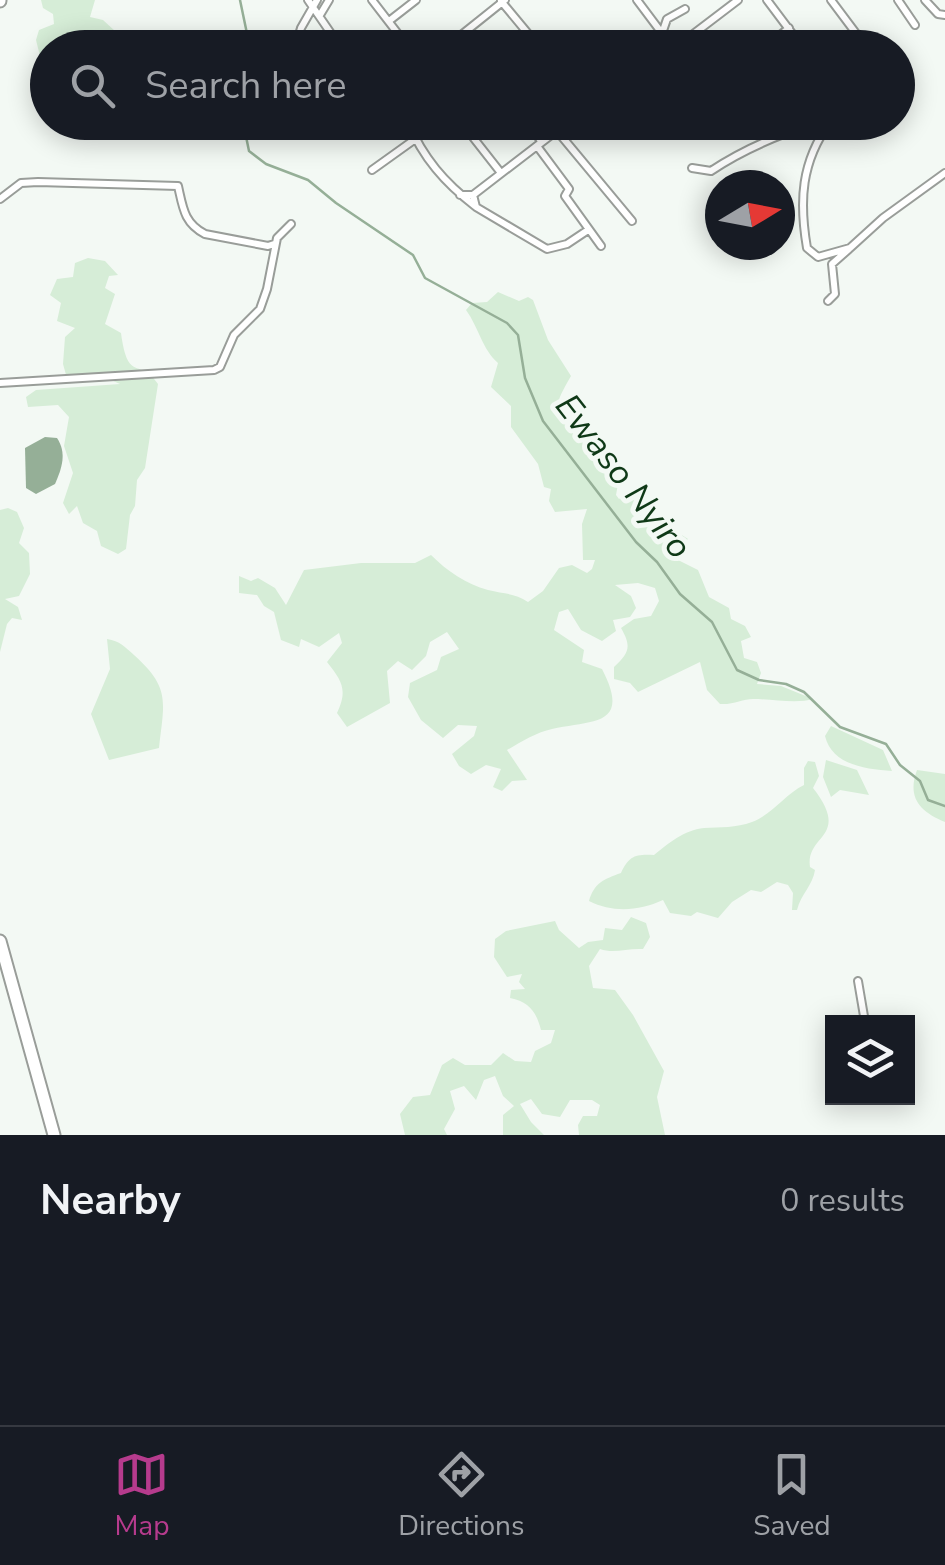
<!DOCTYPE html>
<style>
:root{--surface:#171b24;--page:#20242c;--text:#f1f3f6;--muted:#9ea1a6;--line:#363941;--accent:#b63b8d}
body{margin:0;font-family:"Nunito Sans",sans-serif;background:var(--page);color:var(--text)}
.controls{position:absolute;right:30px;bottom:30px;display:grid;overflow:hidden;border-radius:0px;box-shadow:0 5px 25px #0003}
.controls button{width:90px;height:90px;display:grid;place-items:center;padding:0;border:0;border-bottom:2px solid var(--line);background:var(--surface);color:var(--text);font:50px sans-serif}
.compass{position:absolute;left:705px;top:170px;width:90px;height:90px;border-radius:50%;background:var(--surface);box-shadow:0 5px 25px #0003;rotate:80deg}
.list{margin:0;padding:0;list-style:none}
h2{display:flex;justify-content:space-between;align-items:center;height:130px;margin:0;padding:0 40px;font-size:42px}
h2 small{font-size:32px;font-weight:400;color:var(--muted)}
.icon{flex:none;width:55px;height:55px;fill:none;stroke:currentColor;stroke-width:2;stroke-linecap:round;stroke-linejoin:round}
.map{position:relative;flex:none;width:945px;height:1135px;overflow:hidden}
.search{position:absolute;background:var(--surface);box-shadow:0 5px 25px #0003;left:30px;right:30px;top:30px;height:110px;display:flex;align-items:center;gap:25px;box-sizing:border-box;padding:0 35px;border-radius:55px;color:var(--muted);font-size:38px}
.sheet{height:290px;background:var(--surface)}
nav{display:flex;justify-content:space-around;align-items:center;box-sizing:border-box;height:140px;border-top:2px solid var(--line);background:var(--surface);font-size:28px;color:var(--muted)}
nav a{display:grid;justify-items:center;gap:5px}
nav .on{color:var(--accent)}
.map>svg:first-child{display:block}
.green{fill:#d6edd7}
.water{fill:#95af97}
.lines{fill:none;stroke-linecap:round;stroke-linejoin:round}
.stream{stroke:#95af97;stroke-width:2.5}
.minor-casing{stroke:#999d99;stroke-width:10}
.highway-casing{stroke:#999d99;stroke-width:15}
.minor{stroke:#fff;stroke-width:6}
.highway{stroke:#fff;stroke-width:11}
.labels{text-anchor:middle;stroke-width:10;stroke-linejoin:round;paint-order:stroke}
.water-label{font-size:35px;font-style:italic;fill:#0f3917;stroke:#f3f9f4}
</style>
<div class="map">
<svg width="945" height="1135" viewBox="0 0 945 1135">
<rect width="100%" height="100%" fill="#f3f9f4"/>
<path class="green" d="M 41,0 L 95,0 L 90,17 L 103,20 L 115,31 L 114,47 L 106,47 L 101,41 L 91,47 L 48,48 L 47,62 L 41,60 L 36,40 L 39,30 L 54,24 L 53,14 L 43,8 Z
M 88,258 L 105,261 L 118,275 L 109,276 L 105,288 L 115,294 L 105,324 L 121,333 C 128,385 140,356 158,384 L 145,468 L 137,480 L 135,506 L 130,515 L 126,549 L 118,554 L 101,546 L 97,531 L 83,523 L 77,506 L 69,514 L 63,503 L 73,473 L 64,446 L 69,417 L 58,405 L 28,407 L 26,397 L 36,390 L 120,384 L 111,380 L 68,382 L 63,364 L 65,337 L 75,328 L 57,321 L 61,303 L 50,295 L 57,279 L 73,277 L 75,263 Z
M 498,292 L 519,301 L 528,297 L 533,300 L 548,340 L 571,376 C 551,411 555,406 579,433 C 587,441 591,453 596,463 L 605,462 L 618,484 L 616,495 L 619,499 L 639,486 L 647,492 L 642,507 L 650,515 L 672,519 L 671,528 L 688,539 L 673,550 L 678,560 L 698,570 L 709,597 L 729,608 L 731,619 L 745,626 L 751,637 L 741,641 L 744,658 L 757,662 L 761,673 L 757,684 L 781,686 L 813,699 C 797,704 771,699 753,699 C 743,699 733,705 720,704 L 707,690 L 700,662 L 638,692 L 630,683 L 614,679 L 614,667 C 629,653 632,647 621,628 L 634,619 L 651,616 L 659,601 L 655,588 L 638,583 L 615,585 L 631,596 L 636,608 L 630,617 L 613,620 L 616,631 L 602,641 L 581,630 L 568,609 L 559,612 L 554,630 L 584,650 L 582,662 L 602,669 C 632,727 592,720 552,729 C 537,732 521,742 507,750 L 527,780 L 512,781 L 502,791 L 493,787 L 501,769 L 486,765 L 471,774 L 459,766 L 452,754 L 474,736 L 477,726 L 458,725 L 443,738 L 421,720 L 408,697 L 410,683 L 437,670 L 441,657 L 459,649 L 447,632 L 430,642 L 426,656 L 412,670 L 398,661 L 387,671 L 390,703 L 347,727 L 337,713 C 348,690 342,681 327,662 L 342,643 L 339,633 L 319,647 L 301,639 L 299,647 L 281,640 L 274,612 L 264,606 L 257,595 L 239,593 L 239,576 L 251,581 L 258,578 L 275,588 L 286,605 L 304,570 L 361,563 L 415,563 L 431,555 C 447,571 466,584 488,590 C 504,594 515,593 528,602 L 543,591 L 559,568 L 572,565 L 587,573 L 592,569 L 595,560 L 583,560 L 582,524 L 587,509 L 555,512 L 549,501 L 551,489 L 544,487 L 538,464 L 511,427 L 511,406 L 491,387 L 498,363 C 482,349 479,328 466,310 L 472,303 L 487,302 Z
M 8,508 L 17,512 L 24,528 L 19,543 L 29,553 L 30,574 L 19,596 L 5,599 L 18,607 L 22,620 L 12,618 L 7,624 L 0,652 L 0,510 Z
M 107,639 C 120,641 125,647 134,655 C 171,688 164,702 159,748 L 109,760 L 91,714 L 110,669 Z
M 831,726 L 883,750 L 892,771 C 865,769 832,765 825,736 Z
M 826,760 L 857,770 L 869,795 L 840,790 L 831,797 L 823,777 Z
M 808,761 L 815,762 L 819,776 L 813,788 C 852,838 805,834 810,867 L 815,870 C 813,885 801,894 797,910 L 792,910 L 793,893 L 788,885 L 777,882 L 761,892 L 751,890 L 732,902 L 718,918 L 697,912 L 691,916 L 670,913 L 663,900 C 639,911 613,913 589,901 C 594,883 604,879 621,873 C 629,856 635,854 654,855 C 669,843 684,830 704,828 C 720,827 736,828 752,822 C 773,814 784,795 804,785 L 804,768 Z
M 917,770 L 945,774 L 945,822 C 919,811 907,797 917,770 Z
M 631,917 L 646,923 L 650,937 L 643,949 C 627,948 614,954 600,949 L 589,966 L 593,988 L 615,990 L 633,1015 L 664,1071 L 657,1097 L 665,1135 L 579,1135 L 578,1125 L 583,1116 L 597,1116 L 600,1105 L 592,1100 L 570,1100 L 560,1117 L 542,1114 L 531,1099 L 520,1104 L 531,1122 L 544,1135 L 503,1135 L 503,1115 L 514,1106 L 503,1096 L 495,1076 L 484,1080 L 476,1100 L 464,1086 L 450,1091 L 455,1109 L 444,1129 L 447,1135 L 405,1135 L 400,1114 L 413,1097 L 430,1095 L 442,1065 L 453,1058 L 465,1065 L 491,1065 L 503,1053 L 515,1061 L 531,1062 L 535,1051 L 551,1043 L 555,1030 L 541,1030 C 536,1011 529,1002 510,998 L 511,990 L 525,989 L 519,982 L 522,974 L 507,977 L 494,957 L 495,939 L 506,931 L 555,921 L 559,930 L 579,948 L 588,942 L 603,940 L 605,928 L 622,930 Z"/>
<path class="water" d="M 45,437 L 57,438 C 67,453 62,468 55,484 L 36,494 L 26,488 L 25,448 Z"/>
<g class="lines">
<path class="stream" d="M 240,0 L 250,48
M 243,122 L 249,151 L 266,164 L 308,180 L 336,203 L 413,255 L 425,278 L 507,323 L 518,335 L 525,378 L 543,421 L 636,542 L 657,562 L 680,594 L 712,622 L 737,670 L 759,680 L 786,684 L 804,692 L 840,727 L 886,744 L 900,765 L 920,781 L 928,800 L 945,806"/>
<g class="minor-casing">
<path id="minor" d="M 308,0 L 341,48
M 372,0 L 409,48
M 637,0 L 673,48
M 767,0 L 803,48
M 831,0 L 867,48
M 898,0 L 915,25
M 925,0 L 938,14 L 945,15
M 501,1 L 540,48
M 320,15 L 329,0
M 389,21 L 416,0
M 461,36 L 470,48
M 295,48 L 301,28 L 317,0
M 445,48 L 505,0
M 657,48 L 667,19 L 685,9
M 675,48 L 738,0
M 764,48 L 789,28
M 336,122 L 338,126 L 348,122
M 408,122 C 423,158 445,183 475,206
M 461,122 L 501,173
M 527,122 L 541,141
M 830,122 C 801,162 799,201 807,248 L 818,257 L 850,248 L 883,218 L 945,173
M 558,132 L 632,221
M 537,146 L 569,189 L 565,196 L 601,246
M 692,168 L 711,171 C 745,148 780,134 818,122
M 372,170 L 439,122
M 460,195 L 473,195 L 568,122
M 473,195 L 476,207 L 547,249 L 567,244 L 588,230
M 0,199 L 21,183 L 38,182 L 178,186 C 183,208 184,223 205,234 L 268,246 L 274,244
M 828,301 L 835,294 L 832,264 L 849,249
M 0,383 L 214,370 L 220,367 L 234,335 L 260,309 L 267,289 L 277,238 L 291,224
M 858,981 L 865,1022"/>
</g>
<g class="highway-casing">
<path id="highway" d="M 0,1 L 0,0
M 0,941 L 54,1135"/>
</g>
<use href="#minor" class="minor"/>
<use href="#highway" class="highway"/>
</g>
<g class="labels">
<g class="water-label">
<text transform="translate(624 476) rotate(52)" y="12">Ewaso Nyiro</text>
</g>
</g>
</svg>
<div class="controls">
<button><svg class="icon" aria-label="layers" viewBox="0 0 24 24"><path d="M12 4l9 5-9 5-9-5zM3 14l9 5 9-5"/></svg></button>
</div>
<svg class="compass" viewBox="-18 -18 36 36"><path d="M0-13l5 13h-10z" fill="#e53935"/><path d="M0 13l5-13h-10z" fill="#9ea1a6"/></svg>
<div class="search"><svg class="icon" aria-label="search" viewBox="0 0 24 24"><circle cx="10" cy="10" r="6"/><path d="M15 15l6 6"/></svg>Search here</div>
</div>
<section class="sheet">
<h2>Nearby<small>0 results</small></h2>
<ul class="list">
</ul>
</section>
<nav>
<a class="on"><svg class="icon" aria-label="map" viewBox="0 0 24 24"><path d="M3 6l6-2 6 2 6-2v14l-6 2-6-2-6 2zM9 4v14M15 6v14"/></svg>Map</a>
<a><svg class="icon" aria-label="directions" viewBox="0 0 24 24"><path d="M12 3l9 9-9 9-9-9zM9 14v-3h6M13 9l2 2-2 2"/></svg>Directions</a>
<a><svg class="icon" aria-label="saved" viewBox="0 0 24 24"><path d="M7 4h10v16l-5-4-5 4z"/></svg>Saved</a>
</nav>
